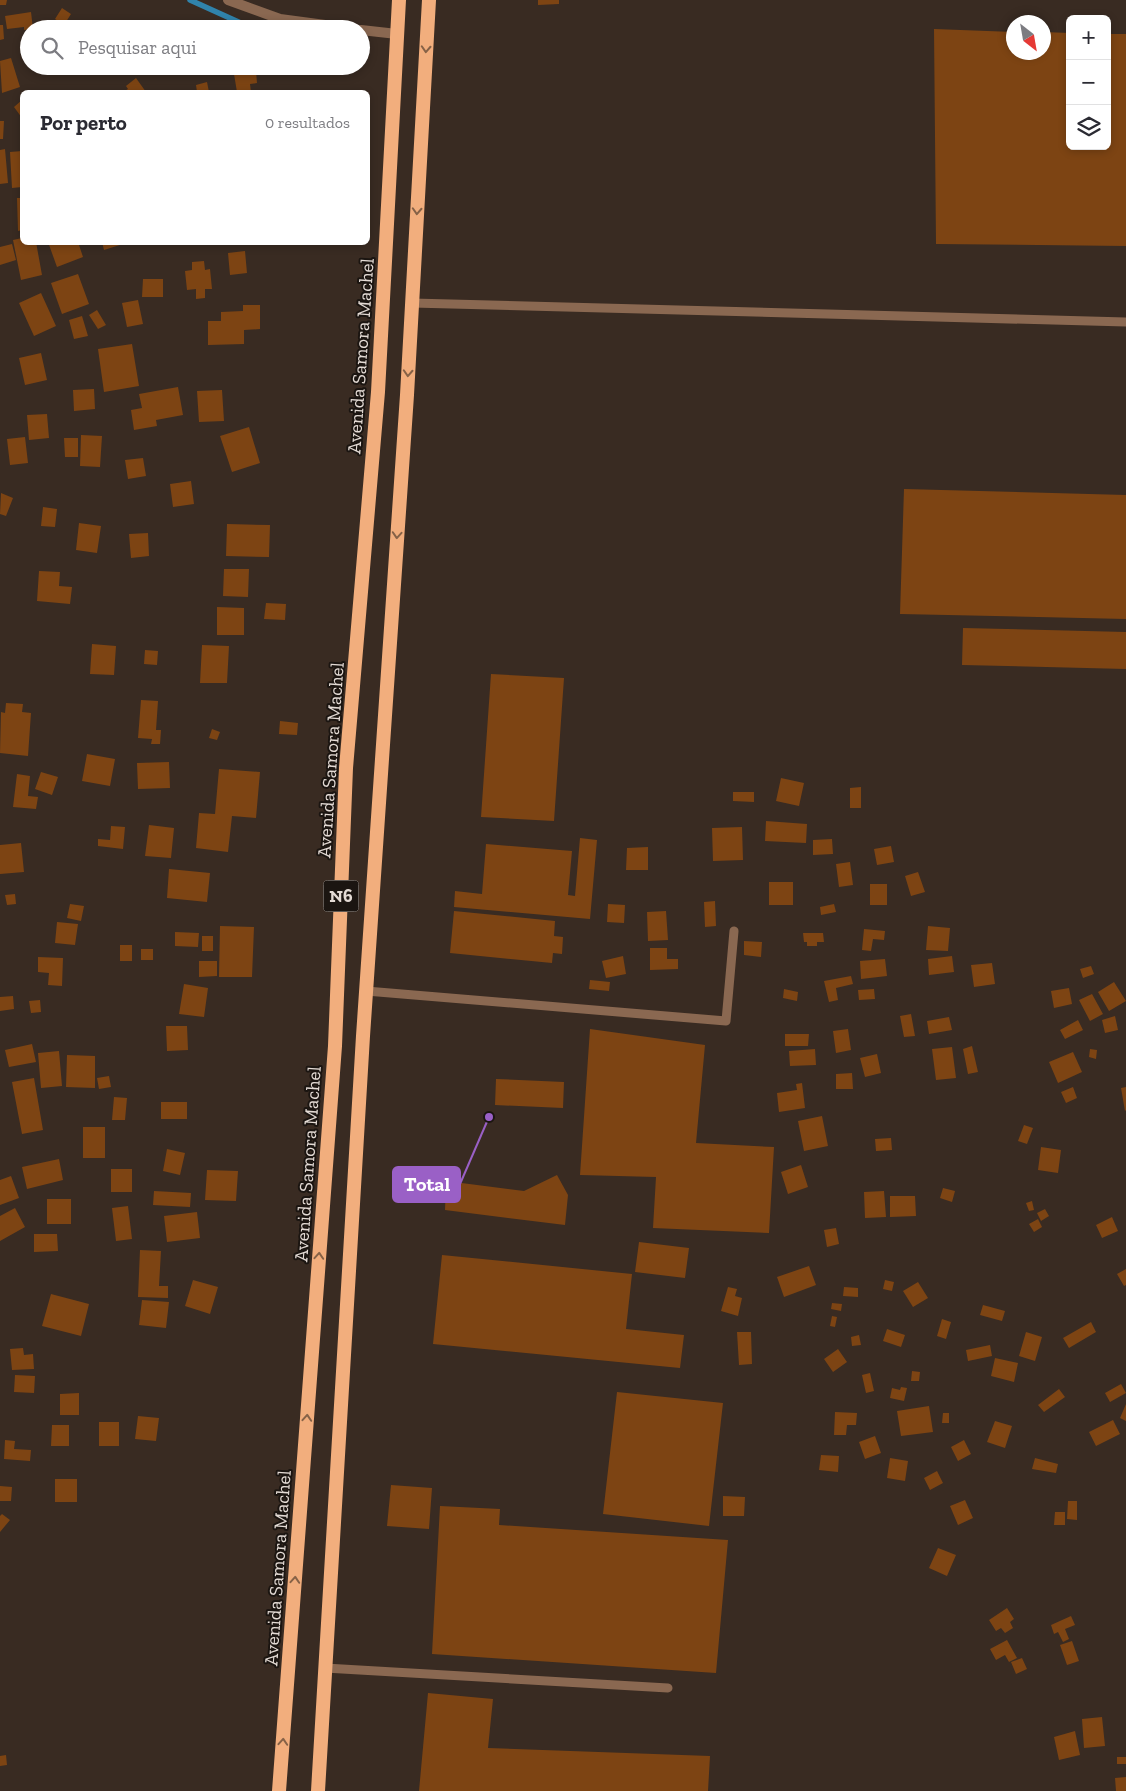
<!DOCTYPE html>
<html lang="pt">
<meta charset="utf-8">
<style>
:root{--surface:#fff;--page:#f2f2f3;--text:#2b2b33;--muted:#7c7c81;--line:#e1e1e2}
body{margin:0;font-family:"Zilla Slab",serif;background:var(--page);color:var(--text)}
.controls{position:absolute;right:15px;top:15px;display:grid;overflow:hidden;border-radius:8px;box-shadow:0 2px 8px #0003}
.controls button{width:45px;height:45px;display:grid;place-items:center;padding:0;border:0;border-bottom:1px solid var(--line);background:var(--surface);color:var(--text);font:25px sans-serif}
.compass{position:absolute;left:1006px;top:15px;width:45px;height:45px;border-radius:50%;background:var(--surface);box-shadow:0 2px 8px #0003;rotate:149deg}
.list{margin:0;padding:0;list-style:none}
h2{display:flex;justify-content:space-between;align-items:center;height:65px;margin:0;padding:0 20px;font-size:21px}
h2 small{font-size:16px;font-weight:400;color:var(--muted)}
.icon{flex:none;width:28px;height:28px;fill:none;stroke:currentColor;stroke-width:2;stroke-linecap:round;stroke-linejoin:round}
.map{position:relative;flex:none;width:1126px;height:1791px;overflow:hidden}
.search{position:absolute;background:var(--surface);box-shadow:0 2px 8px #0003;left:20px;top:20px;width:350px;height:55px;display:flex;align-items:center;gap:12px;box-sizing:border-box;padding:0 18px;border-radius:28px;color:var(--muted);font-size:19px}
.panel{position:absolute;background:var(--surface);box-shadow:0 2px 8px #0003;left:20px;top:90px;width:350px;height:155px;border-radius:8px}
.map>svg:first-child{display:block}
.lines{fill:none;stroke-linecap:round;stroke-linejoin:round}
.stream{stroke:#3083ab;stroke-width:5.5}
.building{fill:#7d4413}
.service{stroke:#8a6851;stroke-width:9}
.minor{stroke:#8a6851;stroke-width:10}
.trunk{stroke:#f2ae7d;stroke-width:14}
.oneway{stroke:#866247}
.labels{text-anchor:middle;stroke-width:4;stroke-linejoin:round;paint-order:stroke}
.shield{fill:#1b1511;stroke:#a8a09a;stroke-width:1}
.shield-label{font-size:18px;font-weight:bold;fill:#e4dbd5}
.street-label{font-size:19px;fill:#e4dbd5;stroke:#1b1511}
.leader{fill:none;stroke:#9a60c6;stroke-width:2}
.callout-dot{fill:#9a60c6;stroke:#1b1511;stroke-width:2}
.callout{fill:#9a60c6;stroke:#9a60c6;stroke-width:2}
.callout-label{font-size:20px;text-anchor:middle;font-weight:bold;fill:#fff}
</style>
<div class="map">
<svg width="1126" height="1791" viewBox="0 0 1126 1791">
<rect width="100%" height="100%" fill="#392b22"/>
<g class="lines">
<path class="stream" d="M 190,0 L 254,29"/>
</g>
<path class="building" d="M 0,0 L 7,0 L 6,5 L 0,5 Z
M 538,0 L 559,0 L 559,4 L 538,5 Z
M 62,8 L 71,14 L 64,25 L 55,19 Z
M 31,12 L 33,29 L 24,30 L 24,27 L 7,29 L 5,16 Z
M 0,25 L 3,25 L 4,39 L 0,40 Z
M 934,29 L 1014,32 L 1014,52 L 1044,52 L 1044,32 L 1070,33 L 1070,146 L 1107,146 L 1107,34 L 1126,34 L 1126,246 L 936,244 Z
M 29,43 L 29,63 L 20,49 Z
M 11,58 L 20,87 L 2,93 L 0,61 Z
M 256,71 L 257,83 L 250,84 L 251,92 L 237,92 L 234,74 Z
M 136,78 L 146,92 L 123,92 L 128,89 L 126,86 Z
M 207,82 L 209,92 L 197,92 L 196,85 Z
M 22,100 L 22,118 L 14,107 Z
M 0,121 L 4,121 L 3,139 L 0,139 Z
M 5,149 L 8,183 L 0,184 L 0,150 Z
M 22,151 L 22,187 L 12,188 L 10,152 Z
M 17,198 L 22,198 L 22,230 L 18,231 Z
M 22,238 L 22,242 L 36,242 L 42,275 L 21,280 L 13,240 Z
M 48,242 L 78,242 L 83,257 L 57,267 Z
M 102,242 L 126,242 L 126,243 L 104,250 Z
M 12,244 L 16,260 L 0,265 L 0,247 Z
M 245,251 L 247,273 L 230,275 L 228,253 Z
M 204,261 L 205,270 L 210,269 L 212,289 L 205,289 L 205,298 L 196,299 L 196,289 L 187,290 L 185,271 L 192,270 L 192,262 Z
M 78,274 L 89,304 L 62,314 L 51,283 Z
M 143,279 L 163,279 L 163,297 L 142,297 Z
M 41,293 L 56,326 L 34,336 L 19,303 Z
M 138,300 L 143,324 L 127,327 L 122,303 Z
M 243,305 L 260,305 L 260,329 L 244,330 L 244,344 L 208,345 L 208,321 L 221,321 L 221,312 L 243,311 Z
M 97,310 L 106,325 L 98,329 L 89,315 Z
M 82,316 L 88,336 L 74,339 L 69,320 Z
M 132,344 L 139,386 L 104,392 L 98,349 Z
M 41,353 L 47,380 L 25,385 L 19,358 Z
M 178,387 L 183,415 L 156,420 L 157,426 L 134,430 L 131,410 L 142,408 L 139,394 Z
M 94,389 L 95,409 L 74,411 L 73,390 Z
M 222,390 L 224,421 L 199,422 L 197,391 Z
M 47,414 L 49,438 L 29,440 L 27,415 Z
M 249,427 L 260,463 L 232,472 L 220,436 Z
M 81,435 L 102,436 L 100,467 L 80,466 Z
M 25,437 L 28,463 L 10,465 L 7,439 Z
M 64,438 L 78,438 L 78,457 L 65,457 Z
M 143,458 L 146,476 L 128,479 L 125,460 Z
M 191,481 L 194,504 L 173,507 L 170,484 Z
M 904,489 L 1126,495 L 1126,619 L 900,614 Z
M 1,493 L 13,498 L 6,516 L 0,514 Z
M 43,507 L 57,509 L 55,527 L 41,526 Z
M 79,523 L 101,526 L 97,553 L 76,550 Z
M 227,524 L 270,525 L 269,557 L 226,556 Z
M 148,533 L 149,556 L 131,558 L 129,534 Z
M 224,569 L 249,569 L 248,597 L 223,596 Z
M 39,571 L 60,572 L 59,586 L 72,587 L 70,604 L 37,601 Z
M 266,603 L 286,604 L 285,620 L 264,619 Z
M 217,607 L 244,608 L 244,635 L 217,635 Z
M 963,628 L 1126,632 L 1126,669 L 962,665 Z
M 92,644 L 116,646 L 114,675 L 90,674 Z
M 202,645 L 229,646 L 227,683 L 200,683 Z
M 145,650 L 158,651 L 157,665 L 144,664 Z
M 491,674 L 564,678 L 554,821 L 481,817 Z
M 141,700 L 158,701 L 156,730 L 161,730 L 160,744 L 151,744 L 152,739 L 138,738 Z
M 6,703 L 23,704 L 22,712 L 31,713 L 28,756 L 0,753 L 1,712 L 5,713 Z
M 280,721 L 298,723 L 297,735 L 279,734 Z
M 212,729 L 220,732 L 217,740 L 209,738 Z
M 87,754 L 115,759 L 110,786 L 82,781 Z
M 169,762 L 170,788 L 138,789 L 137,763 Z
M 219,769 L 260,772 L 256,818 L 232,816 L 228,852 L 196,848 L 199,813 L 215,814 Z
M 41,772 L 58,777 L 52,795 L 35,789 Z
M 17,774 L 30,776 L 28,796 L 38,797 L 36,809 L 13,807 Z
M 781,778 L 804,783 L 799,806 L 776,801 Z
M 861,787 L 861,808 L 850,808 L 850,788 Z
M 733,792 L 754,792 L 754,802 L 733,801 Z
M 766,821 L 807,824 L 806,843 L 765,841 Z
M 149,825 L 174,828 L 171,858 L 145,856 Z
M 111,826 L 125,827 L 123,849 L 98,846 L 98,839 L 110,840 Z
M 742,827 L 743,860 L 713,861 L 712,828 Z
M 580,838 L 597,840 L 590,919 L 454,907 L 455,891 L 482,894 L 486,844 L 572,851 L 568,895 L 575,896 Z
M 832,839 L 833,854 L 813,855 L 813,840 Z
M 21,843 L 24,872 L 0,874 L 0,845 Z
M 891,846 L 894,862 L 877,865 L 874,849 Z
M 648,847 L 648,870 L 626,870 L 627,848 Z
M 850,862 L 853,885 L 839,887 L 836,864 Z
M 169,869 L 210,873 L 207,902 L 167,898 Z
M 918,872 L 925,892 L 911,896 L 905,876 Z
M 769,882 L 793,882 L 793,905 L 769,905 Z
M 870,884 L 887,884 L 887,905 L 870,905 Z
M 15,894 L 16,904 L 7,905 L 5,895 Z
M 715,901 L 716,926 L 705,927 L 704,902 Z
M 70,904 L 84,906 L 81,921 L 67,918 Z
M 608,904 L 625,905 L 624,923 L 607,922 Z
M 834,904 L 836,912 L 821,915 L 820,907 Z
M 454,911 L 555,921 L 554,936 L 563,937 L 562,954 L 553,953 L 552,963 L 450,953 Z
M 666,911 L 668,940 L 648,941 L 647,912 Z
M 57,922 L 78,924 L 75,945 L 55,943 Z
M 220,926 L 254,927 L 252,977 L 219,977 Z
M 928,926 L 950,928 L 948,951 L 926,950 Z
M 864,929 L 885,931 L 884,940 L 873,939 L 871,951 L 862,950 Z
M 175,932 L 199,933 L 198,947 L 175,946 Z
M 803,933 L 823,933 L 824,942 L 817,942 L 817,946 L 807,946 L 807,942 L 804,942 Z
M 202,936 L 213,936 L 213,951 L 202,951 Z
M 744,941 L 762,942 L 761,957 L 744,955 Z
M 120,945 L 132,945 L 132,961 L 120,961 Z
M 650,948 L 667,948 L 667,959 L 678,959 L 678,969 L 650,970 Z
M 141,949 L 153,949 L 153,960 L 141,960 Z
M 623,956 L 626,974 L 606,978 L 602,961 Z
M 952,956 L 954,972 L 929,975 L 928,959 Z
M 38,957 L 63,958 L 62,986 L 48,985 L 49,973 L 38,972 Z
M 885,959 L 887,976 L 861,979 L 860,961 Z
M 199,961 L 217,961 L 217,976 L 199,977 Z
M 992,963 L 995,984 L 974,987 L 971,965 Z
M 1091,966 L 1094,974 L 1083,978 L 1080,969 Z
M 851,976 L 853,984 L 836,988 L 838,1000 L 829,1002 L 824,981 Z
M 590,980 L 610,982 L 609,991 L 589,989 Z
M 1114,982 L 1126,1001 L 1109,1011 L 1098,992 Z
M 184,984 L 208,988 L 204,1017 L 179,1014 Z
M 1069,988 L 1072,1004 L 1054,1008 L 1051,991 Z
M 784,989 L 798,992 L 797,1001 L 783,998 Z
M 874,989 L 875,999 L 859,1000 L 858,990 Z
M 1092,994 L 1103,1014 L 1090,1021 L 1079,1000 Z
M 13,996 L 14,1009 L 0,1011 L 0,997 Z
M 40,1000 L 41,1012 L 31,1013 L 29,1001 Z
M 911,1014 L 915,1036 L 904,1037 L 900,1016 Z
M 1115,1016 L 1118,1030 L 1105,1033 L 1102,1020 Z
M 949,1017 L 952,1030 L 929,1034 L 927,1021 Z
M 1078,1020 L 1083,1030 L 1065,1039 L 1060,1030 Z
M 166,1026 L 187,1026 L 188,1050 L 167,1051 Z
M 590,1029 L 705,1045 L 696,1143 L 774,1147 L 769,1233 L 653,1228 L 656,1177 L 580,1175 Z
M 848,1029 L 851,1050 L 836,1053 L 833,1031 Z
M 785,1034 L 809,1034 L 808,1046 L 785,1046 Z
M 32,1044 L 36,1062 L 9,1067 L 5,1050 Z
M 972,1046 L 978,1072 L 968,1074 L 963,1049 Z
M 952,1047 L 956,1078 L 936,1080 L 932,1049 Z
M 815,1049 L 816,1065 L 790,1066 L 789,1051 Z
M 1090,1049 L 1097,1050 L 1096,1059 L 1089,1057 Z
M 59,1051 L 62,1086 L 41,1088 L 38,1053 Z
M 1073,1052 L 1082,1072 L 1058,1083 L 1049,1062 Z
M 877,1054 L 881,1073 L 865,1077 L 860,1058 Z
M 67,1055 L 95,1056 L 95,1088 L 66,1087 Z
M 852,1073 L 853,1089 L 836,1089 L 836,1074 Z
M 109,1076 L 111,1087 L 99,1089 L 97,1078 Z
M 34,1078 L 43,1130 L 22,1134 L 12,1082 Z
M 496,1079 L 564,1082 L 563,1108 L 495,1105 Z
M 802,1083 L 805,1108 L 779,1112 L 777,1093 L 797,1090 L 796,1084 Z
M 1073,1087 L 1077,1098 L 1066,1103 L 1061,1092 Z
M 1126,1087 L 1126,1110 L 1125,1111 L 1121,1088 Z
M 114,1097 L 127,1098 L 125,1120 L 112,1120 Z
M 161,1102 L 187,1102 L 187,1119 L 161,1119 Z
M 822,1116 L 828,1146 L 804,1151 L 798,1121 Z
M 1024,1125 L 1033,1128 L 1027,1144 L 1018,1141 Z
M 83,1127 L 105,1127 L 105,1158 L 83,1158 Z
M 891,1138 L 892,1150 L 876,1151 L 875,1139 Z
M 1041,1147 L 1061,1150 L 1058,1173 L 1038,1170 Z
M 167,1149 L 185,1153 L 180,1175 L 163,1171 Z
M 59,1159 L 63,1180 L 27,1189 L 22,1167 Z
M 801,1165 L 808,1187 L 788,1194 L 781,1172 Z
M 111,1169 L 132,1169 L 132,1192 L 111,1192 Z
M 207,1170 L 238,1171 L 236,1201 L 205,1200 Z
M 557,1175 L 568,1195 L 565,1225 L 445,1210 L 446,1181 L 524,1191 Z
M 11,1176 L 19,1198 L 0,1205 L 0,1180 Z
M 943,1188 L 955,1191 L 952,1202 L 940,1198 Z
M 154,1191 L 191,1193 L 190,1207 L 153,1205 Z
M 884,1191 L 886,1217 L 865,1218 L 864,1192 Z
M 890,1196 L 915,1196 L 916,1216 L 890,1217 Z
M 47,1199 L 71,1199 L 71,1224 L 47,1224 Z
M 1032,1201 L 1034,1210 L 1029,1211 L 1026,1203 Z
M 128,1206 L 132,1239 L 116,1241 L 112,1208 Z
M 15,1208 L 25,1227 L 0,1241 L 0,1216 Z
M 1045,1209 L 1049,1216 L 1041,1221 L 1037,1213 Z
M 197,1212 L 200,1238 L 167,1242 L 164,1216 Z
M 1112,1217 L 1118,1231 L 1102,1238 L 1096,1225 Z
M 1038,1219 L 1042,1227 L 1034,1232 L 1029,1224 Z
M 836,1228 L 839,1244 L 827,1247 L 824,1230 Z
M 34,1234 L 57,1234 L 58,1251 L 34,1252 Z
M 639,1242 L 689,1248 L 685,1278 L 635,1272 Z
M 140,1250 L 161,1251 L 159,1286 L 168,1286 L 168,1298 L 138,1297 Z
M 442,1255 L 632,1274 L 626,1329 L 684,1335 L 680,1368 L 433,1344 Z
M 809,1266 L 816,1285 L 784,1297 L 777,1277 Z
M 1126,1269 L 1126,1285 L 1124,1286 L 1117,1274 Z
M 193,1280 L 218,1287 L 210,1314 L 185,1306 Z
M 885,1280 L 894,1282 L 892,1291 L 883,1289 Z
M 918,1282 L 928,1298 L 913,1307 L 903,1291 Z
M 728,1287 L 737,1289 L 735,1296 L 742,1298 L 738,1316 L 721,1311 Z
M 844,1287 L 858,1288 L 858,1297 L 843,1296 Z
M 51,1294 L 89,1304 L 81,1336 L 42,1326 Z
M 142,1300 L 169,1302 L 166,1328 L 139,1325 Z
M 832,1303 L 842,1304 L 841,1311 L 831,1309 Z
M 983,1305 L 1005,1311 L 1002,1321 L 980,1315 Z
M 832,1316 L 837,1317 L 835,1327 L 830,1326 Z
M 942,1319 L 951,1322 L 946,1339 L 937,1336 Z
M 1091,1322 L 1096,1332 L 1069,1348 L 1063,1338 Z
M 887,1329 L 905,1335 L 901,1347 L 883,1341 Z
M 737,1332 L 751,1332 L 752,1364 L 739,1365 Z
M 1026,1332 L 1042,1337 L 1035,1361 L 1019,1356 Z
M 859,1335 L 861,1345 L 852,1346 L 851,1337 Z
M 990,1345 L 992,1356 L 968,1361 L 966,1350 Z
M 23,1348 L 24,1355 L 33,1354 L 34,1369 L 12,1370 L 10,1349 Z
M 838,1349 L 847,1362 L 833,1372 L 824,1359 Z
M 995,1358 L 1018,1363 L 1014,1382 L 991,1376 Z
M 912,1371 L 920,1372 L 919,1381 L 911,1381 Z
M 870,1373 L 874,1391 L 866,1393 L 862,1375 Z
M 15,1375 L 35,1376 L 34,1393 L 14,1392 Z
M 1121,1384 L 1126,1393 L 1110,1402 L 1105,1393 Z
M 901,1387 L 907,1388 L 904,1401 L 890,1398 L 892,1388 L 900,1390 Z
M 1059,1389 L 1065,1397 L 1044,1412 L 1038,1405 Z
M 617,1392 L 723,1403 L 709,1526 L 603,1514 Z
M 79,1393 L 79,1415 L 60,1415 L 60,1394 Z
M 1126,1404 L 1126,1421 L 1120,1418 Z
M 929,1406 L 933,1432 L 901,1436 L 897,1411 Z
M 835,1412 L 857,1413 L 856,1425 L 847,1425 L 846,1435 L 834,1435 Z
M 943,1413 L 949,1413 L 949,1423 L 942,1423 Z
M 138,1416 L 159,1418 L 156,1441 L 135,1439 Z
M 1113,1420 L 1120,1434 L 1096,1446 L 1089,1432 Z
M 995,1421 L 1012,1426 L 1005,1448 L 987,1442 Z
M 99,1422 L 119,1422 L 119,1446 L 99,1446 Z
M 52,1425 L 69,1425 L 69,1446 L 51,1446 Z
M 875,1436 L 881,1453 L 865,1459 L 859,1442 Z
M 5,1440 L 15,1441 L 14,1449 L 31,1450 L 30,1461 L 4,1459 Z
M 964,1440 L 971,1454 L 958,1461 L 951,1447 Z
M 821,1455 L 839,1456 L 838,1472 L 819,1470 Z
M 890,1458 L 908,1461 L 905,1481 L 887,1478 Z
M 1035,1458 L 1058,1464 L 1056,1473 L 1032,1469 Z
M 937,1471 L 943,1483 L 930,1490 L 924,1478 Z
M 55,1479 L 77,1479 L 77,1502 L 55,1502 Z
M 391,1485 L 432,1488 L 429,1529 L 387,1526 Z
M 0,1486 L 12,1487 L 11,1501 L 0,1501 Z
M 723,1496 L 745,1497 L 744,1516 L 723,1516 Z
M 965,1500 L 973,1518 L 958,1525 L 950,1506 Z
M 1068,1501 L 1077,1501 L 1077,1520 L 1067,1519 Z
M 440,1506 L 500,1509 L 499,1525 L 728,1540 L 716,1673 L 432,1654 Z
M 1055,1512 L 1065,1512 L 1065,1525 L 1054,1525 Z
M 2,1514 L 10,1520 L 0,1532 L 0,1516 Z
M 938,1548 L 956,1555 L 947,1576 L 929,1568 Z
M 1007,1608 L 1014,1619 L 1010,1622 L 1013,1628 L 1005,1633 L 1001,1628 L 996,1631 L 989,1620 Z
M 1071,1616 L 1075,1625 L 1065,1629 L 1069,1639 L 1063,1642 L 1058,1632 L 1054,1634 L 1051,1625 Z
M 1007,1640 L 1017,1658 L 1009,1662 L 1005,1655 L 996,1660 L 990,1649 Z
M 1072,1641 L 1079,1661 L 1067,1665 L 1060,1645 Z
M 1022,1658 L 1027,1669 L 1016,1674 L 1011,1662 Z
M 428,1693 L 493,1699 L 488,1748 L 710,1756 L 708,1791 L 419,1791 Z
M 1102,1717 L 1105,1746 L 1084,1748 L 1082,1719 Z
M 1075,1731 L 1080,1755 L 1059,1760 L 1054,1737 Z
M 6,1755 L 7,1765 L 0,1766 L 0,1756 Z
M 1117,1757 L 1126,1757 L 1126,1764 L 1117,1764 Z
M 1126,1777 L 1126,1791 L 1116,1791 L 1115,1778 Z"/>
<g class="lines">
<path class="service" d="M 412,303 L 1126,322
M 366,991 L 726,1021 L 734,931
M 325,1668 L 668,1688"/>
<path class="minor" d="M 228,0 L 280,19 L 355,29
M 361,30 L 397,34"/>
<path class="trunk" d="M 279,1791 L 335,1046 L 346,768 L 378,392 L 399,0
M 318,1791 L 363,1036 L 407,395 L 429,0"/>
</g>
<defs><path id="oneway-chevron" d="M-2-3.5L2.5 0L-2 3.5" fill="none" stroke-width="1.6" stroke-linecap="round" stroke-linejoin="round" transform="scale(1.25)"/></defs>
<g class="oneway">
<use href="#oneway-chevron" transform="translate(426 49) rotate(93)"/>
<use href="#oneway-chevron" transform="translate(417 211) rotate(93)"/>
<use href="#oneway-chevron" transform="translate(408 373) rotate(93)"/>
<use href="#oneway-chevron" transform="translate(397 535) rotate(94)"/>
<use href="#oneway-chevron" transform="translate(319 1256) rotate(-86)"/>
<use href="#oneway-chevron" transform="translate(307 1418) rotate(-86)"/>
<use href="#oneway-chevron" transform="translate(295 1580) rotate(-86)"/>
<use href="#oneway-chevron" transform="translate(283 1742) rotate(-86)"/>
</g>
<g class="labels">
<rect class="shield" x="323.5" y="880.5" width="35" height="31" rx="4"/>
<g class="shield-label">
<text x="341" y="902">N6</text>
</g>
<g class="street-label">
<text transform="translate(360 356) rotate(-86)" y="7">Avenida Samora Machel</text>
<text transform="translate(330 760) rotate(-86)" y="7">Avenida Samora Machel</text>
<text transform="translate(307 1164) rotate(-86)" y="7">Avenida Samora Machel</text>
<text transform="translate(277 1568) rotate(-86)" y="7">Avenida Samora Machel</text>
</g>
</g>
<path class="leader" d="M489 1117L460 1184"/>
<circle class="callout-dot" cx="489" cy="1117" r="5"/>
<rect class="callout" x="393" y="1167" width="67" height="35" rx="5"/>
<g class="callout-label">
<text x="427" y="1191">Total</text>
</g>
</svg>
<div class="controls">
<button>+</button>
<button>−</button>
<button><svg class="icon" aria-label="layers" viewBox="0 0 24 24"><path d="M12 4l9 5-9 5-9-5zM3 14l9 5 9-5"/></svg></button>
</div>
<svg class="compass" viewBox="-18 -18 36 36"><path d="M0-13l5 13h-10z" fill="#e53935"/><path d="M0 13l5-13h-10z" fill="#7c7c81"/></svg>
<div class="search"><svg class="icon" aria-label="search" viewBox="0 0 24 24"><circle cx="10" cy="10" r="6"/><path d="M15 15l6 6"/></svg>Pesquisar aqui</div>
<section class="panel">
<h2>Por perto<small>0 resultados</small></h2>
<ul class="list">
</ul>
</section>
</div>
